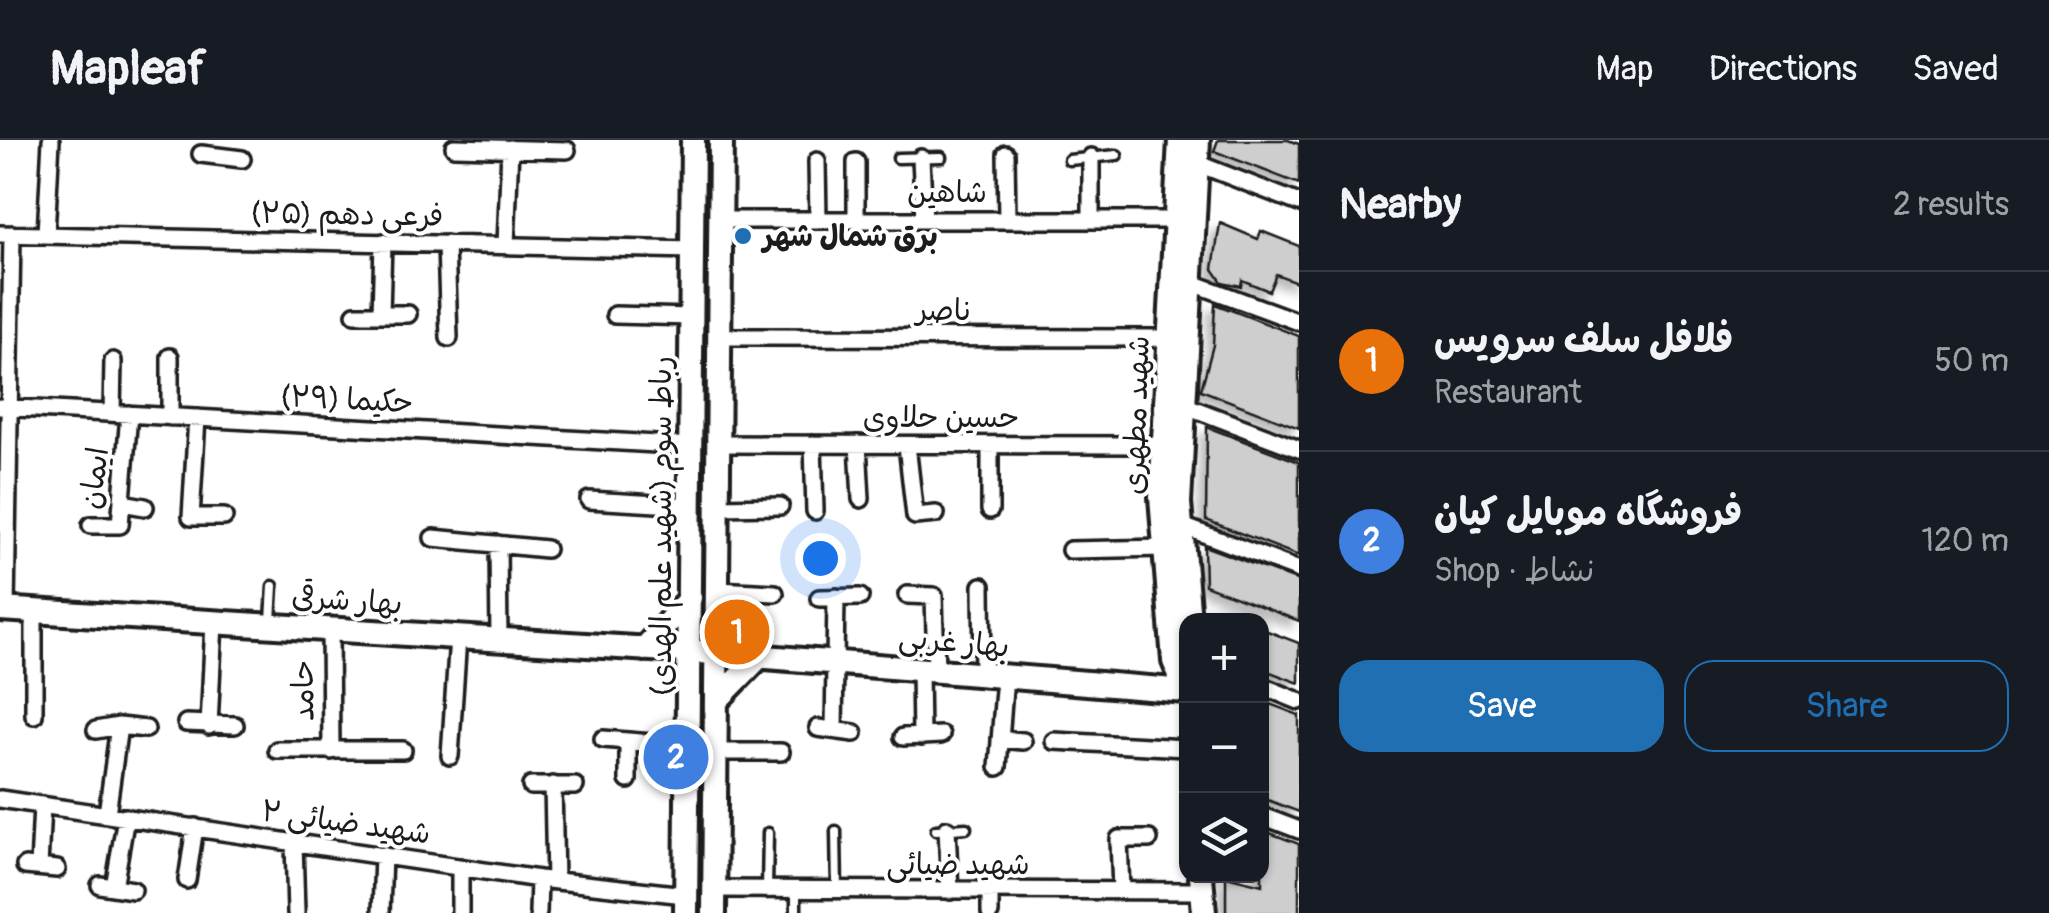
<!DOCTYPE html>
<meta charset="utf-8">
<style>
:root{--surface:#171b24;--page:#20242c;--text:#f1f3f6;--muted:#9ea1a6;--line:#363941;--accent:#1f6fb2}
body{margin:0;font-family:Pangolin,"Playpen Sans Arabic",sans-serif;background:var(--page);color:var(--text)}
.controls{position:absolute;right:30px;bottom:30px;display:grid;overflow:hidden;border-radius:20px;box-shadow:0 2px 8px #0004}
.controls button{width:90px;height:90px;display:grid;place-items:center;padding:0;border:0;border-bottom:2px solid var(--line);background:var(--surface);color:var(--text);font:50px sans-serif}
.you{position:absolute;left:820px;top:418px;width:35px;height:35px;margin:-25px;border:8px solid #fff;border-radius:50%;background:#1a73e8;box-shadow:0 0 0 15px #1a73e833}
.badge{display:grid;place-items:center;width:65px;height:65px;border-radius:50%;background:var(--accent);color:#fff;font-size:32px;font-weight:700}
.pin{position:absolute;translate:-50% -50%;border:5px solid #fff;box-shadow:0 2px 10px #0006}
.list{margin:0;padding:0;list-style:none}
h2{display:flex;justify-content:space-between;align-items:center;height:130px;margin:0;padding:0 40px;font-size:42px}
h2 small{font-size:32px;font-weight:400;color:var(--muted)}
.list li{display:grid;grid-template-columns:65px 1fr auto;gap:30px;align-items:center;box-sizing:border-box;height:180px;padding:0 40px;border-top:2px solid var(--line)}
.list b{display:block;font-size:38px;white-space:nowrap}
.list p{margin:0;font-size:32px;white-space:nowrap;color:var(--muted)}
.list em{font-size:32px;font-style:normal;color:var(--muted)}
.actions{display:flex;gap:20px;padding:30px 40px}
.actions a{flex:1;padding:22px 0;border:2px solid var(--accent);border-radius:30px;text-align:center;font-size:35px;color:var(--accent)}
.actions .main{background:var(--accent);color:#fff}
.icon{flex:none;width:55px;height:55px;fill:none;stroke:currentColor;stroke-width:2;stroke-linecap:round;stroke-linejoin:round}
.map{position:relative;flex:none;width:1299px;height:773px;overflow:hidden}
header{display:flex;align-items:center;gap:60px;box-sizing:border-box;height:140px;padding:0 50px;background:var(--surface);border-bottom:2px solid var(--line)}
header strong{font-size:48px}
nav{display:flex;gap:55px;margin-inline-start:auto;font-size:35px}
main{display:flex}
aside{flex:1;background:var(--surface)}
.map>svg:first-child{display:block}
.building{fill:#cecece;stroke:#1c1c1c;stroke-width:2.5;filter:url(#shadow)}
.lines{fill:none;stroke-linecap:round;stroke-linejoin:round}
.lane-casing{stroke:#1c1c1c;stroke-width:15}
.street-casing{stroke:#1c1c1c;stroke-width:22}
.secondary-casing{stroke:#1c1c1c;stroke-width:30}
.lane{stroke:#fff;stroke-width:8}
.street{stroke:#fff;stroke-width:15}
.secondary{stroke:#fff;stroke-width:22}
.poi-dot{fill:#1f6fb2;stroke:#fff;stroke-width:4}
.labels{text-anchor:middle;stroke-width:8;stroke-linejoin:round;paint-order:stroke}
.street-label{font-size:30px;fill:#1c1c1c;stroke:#fff}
.poi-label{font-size:30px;font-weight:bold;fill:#1c1c1c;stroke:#fff;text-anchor:start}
</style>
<header>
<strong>Mapleaf</strong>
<nav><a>Map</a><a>Directions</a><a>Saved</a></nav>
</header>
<main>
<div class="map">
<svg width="1299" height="773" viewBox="0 0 1299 773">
<defs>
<filter id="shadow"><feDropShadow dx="-7" dy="7" stdDeviation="5" flood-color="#0004"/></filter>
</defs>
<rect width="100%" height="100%" fill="#fff"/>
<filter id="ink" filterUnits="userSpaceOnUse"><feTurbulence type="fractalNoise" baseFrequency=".01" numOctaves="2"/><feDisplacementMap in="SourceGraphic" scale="20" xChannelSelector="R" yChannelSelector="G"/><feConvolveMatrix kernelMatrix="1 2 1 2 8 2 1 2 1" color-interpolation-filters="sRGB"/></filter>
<g filter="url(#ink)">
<path class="building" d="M 1218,0 L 1288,0 L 1299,4 L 1299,44 L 1214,11 Z
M 1220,83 L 1258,99 L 1261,91 L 1299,106 L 1299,143 L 1276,134 L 1269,151 L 1242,140 L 1241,146 L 1222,142 L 1213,129 Z
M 1215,164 L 1299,196 L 1299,288 L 1201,250 L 1213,205 Z
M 1207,287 L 1299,322 L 1299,416 L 1206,380 Z
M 1204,406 L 1299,441 L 1299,481 L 1205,445 Z
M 1262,489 L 1299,503 L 1299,543 L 1262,529 Z
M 1262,561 L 1299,575 L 1299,672 L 1262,658 Z
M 1262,690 L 1299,704 L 1299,773 L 1226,773 L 1226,736 L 1262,745 Z"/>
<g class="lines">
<g class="lane-casing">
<path id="lane" d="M 898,18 L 941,17
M 1069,20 L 1117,15
M 271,481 L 273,446
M 936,690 L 966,688
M 836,691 L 837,751
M 767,750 L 768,693
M 796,773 L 796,750"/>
</g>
<g class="street-casing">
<path id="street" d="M 454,7 L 567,10
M 201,14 L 242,19
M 1006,14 L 1007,80
M 921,18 L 924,80
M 817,21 L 818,80
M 1196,23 L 1299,63
M 856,79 L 856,22
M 1091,79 L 1091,17
M 721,80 L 1174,80
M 0,94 L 693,110
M 46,94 L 51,0
M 446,104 L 449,198
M 506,105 L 510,8
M 1190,142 L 1299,182
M 355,174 L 408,174
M 381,174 L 383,102
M 615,175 L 692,177
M 719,197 L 1169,198
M 1184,265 L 1299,309
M 0,267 L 692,306
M 112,273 L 113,221
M 170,277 L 170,217
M 197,278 L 191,377 L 224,377
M 718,304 L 1164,305
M 813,304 L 815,371
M 858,304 L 861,359
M 907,305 L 915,376 L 936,374
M 990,305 L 990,370
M 589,360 L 691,366
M 122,363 L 145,367
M 718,367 L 780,366
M 91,385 L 120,385 L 129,274
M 1180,385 L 1299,430
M 433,398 L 546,409
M 498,404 L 499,500
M 1070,410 L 1165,408
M 982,446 L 983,535
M 717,450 L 775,453
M 907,455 L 934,456 L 936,531
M 819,458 L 860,457
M 6,469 L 12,94
M 34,471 L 34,575
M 330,489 L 331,611
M 920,530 L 921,597
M 1262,546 L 1299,561
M 186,583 L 235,585
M 209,586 L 214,482
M 818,588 L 854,593
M 96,590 L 119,586 L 146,589
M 834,590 L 836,457
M 903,597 L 941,595
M 603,599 L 689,606
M 1000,599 L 1023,601
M 1054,601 L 1186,608
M 628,602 L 628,640
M 277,610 L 403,610
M 716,612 L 781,612
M 450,616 L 458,497
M 998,627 L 1005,536
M 553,645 L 555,741
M 531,646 L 575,646
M 0,659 L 539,739 L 685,755
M 107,674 L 119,586
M 1262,676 L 1299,690
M 947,689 L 950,751
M 294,702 L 296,773
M 25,726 L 57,729
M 39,727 L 42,665
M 460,727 L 460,773
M 187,740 L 195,687
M 100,745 L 133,750
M 114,747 L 126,677
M 715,749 L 1202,751
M 990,751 L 990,773
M 1121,751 L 1119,699 L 1149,699
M 381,773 L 383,715
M 538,773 L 539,739"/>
</g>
<g class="secondary-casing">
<path id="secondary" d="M 1180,0 L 1161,357 L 1174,521 L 1186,550
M 0,469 L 716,513 L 1186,551
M 1189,480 L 1179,363 L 1198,0
M 644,509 L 690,458
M 716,561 L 759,517 L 732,490 L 718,466
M 1201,736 L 1204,773
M 686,773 L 693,0
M 714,773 L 721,0"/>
</g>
<use href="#lane" class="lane"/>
<use href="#street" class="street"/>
<use href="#secondary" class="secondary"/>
</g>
</g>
<circle class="poi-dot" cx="743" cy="96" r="10"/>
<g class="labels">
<g class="street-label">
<text x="947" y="62">شاهین</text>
<text transform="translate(347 74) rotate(1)" y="10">فرعی دهم (۲۵)</text>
<text x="944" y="180">ناصر</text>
<text transform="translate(347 259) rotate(3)" y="10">حکیما (۲۹)</text>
<text transform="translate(1136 275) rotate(-88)" y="10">شهید مطهری</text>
<text x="941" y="287">حسین حلاوی</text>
<text transform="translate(94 338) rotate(-82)" y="10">ایمان</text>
<text transform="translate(661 386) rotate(-90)" y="10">رباط سوم (شهید علم الهدی)</text>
<text transform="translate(347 460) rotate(4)" y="10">بهار شرقی</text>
<text transform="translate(954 502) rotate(5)" y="10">بهار غربی</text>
<text transform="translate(303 551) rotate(-91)" y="10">حامد</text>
<text transform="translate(346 682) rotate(8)" y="10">شهید ضیائی ۲</text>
<text x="958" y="734">شهید ضیائی</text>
</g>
<g class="poi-label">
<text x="763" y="106">برق شمال شهر</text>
</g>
</g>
</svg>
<div class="controls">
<button>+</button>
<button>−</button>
<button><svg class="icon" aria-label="layers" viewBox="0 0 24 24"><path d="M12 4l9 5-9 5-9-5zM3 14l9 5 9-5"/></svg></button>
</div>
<div class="you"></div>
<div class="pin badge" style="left:737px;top:492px;background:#e8710a">1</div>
<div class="pin badge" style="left:676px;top:617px;background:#3f7fe0">2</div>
</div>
<aside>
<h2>Nearby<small>2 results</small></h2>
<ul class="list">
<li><span class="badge" style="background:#e8710a">1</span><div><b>فلافل سلف سرویس</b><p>Restaurant</p></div><em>50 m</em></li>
<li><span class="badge" style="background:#3f7fe0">2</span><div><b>فروشگاه موبایل کیان</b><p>Shop · نشاط</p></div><em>120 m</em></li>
</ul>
<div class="actions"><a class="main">Save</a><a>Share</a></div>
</aside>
</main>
